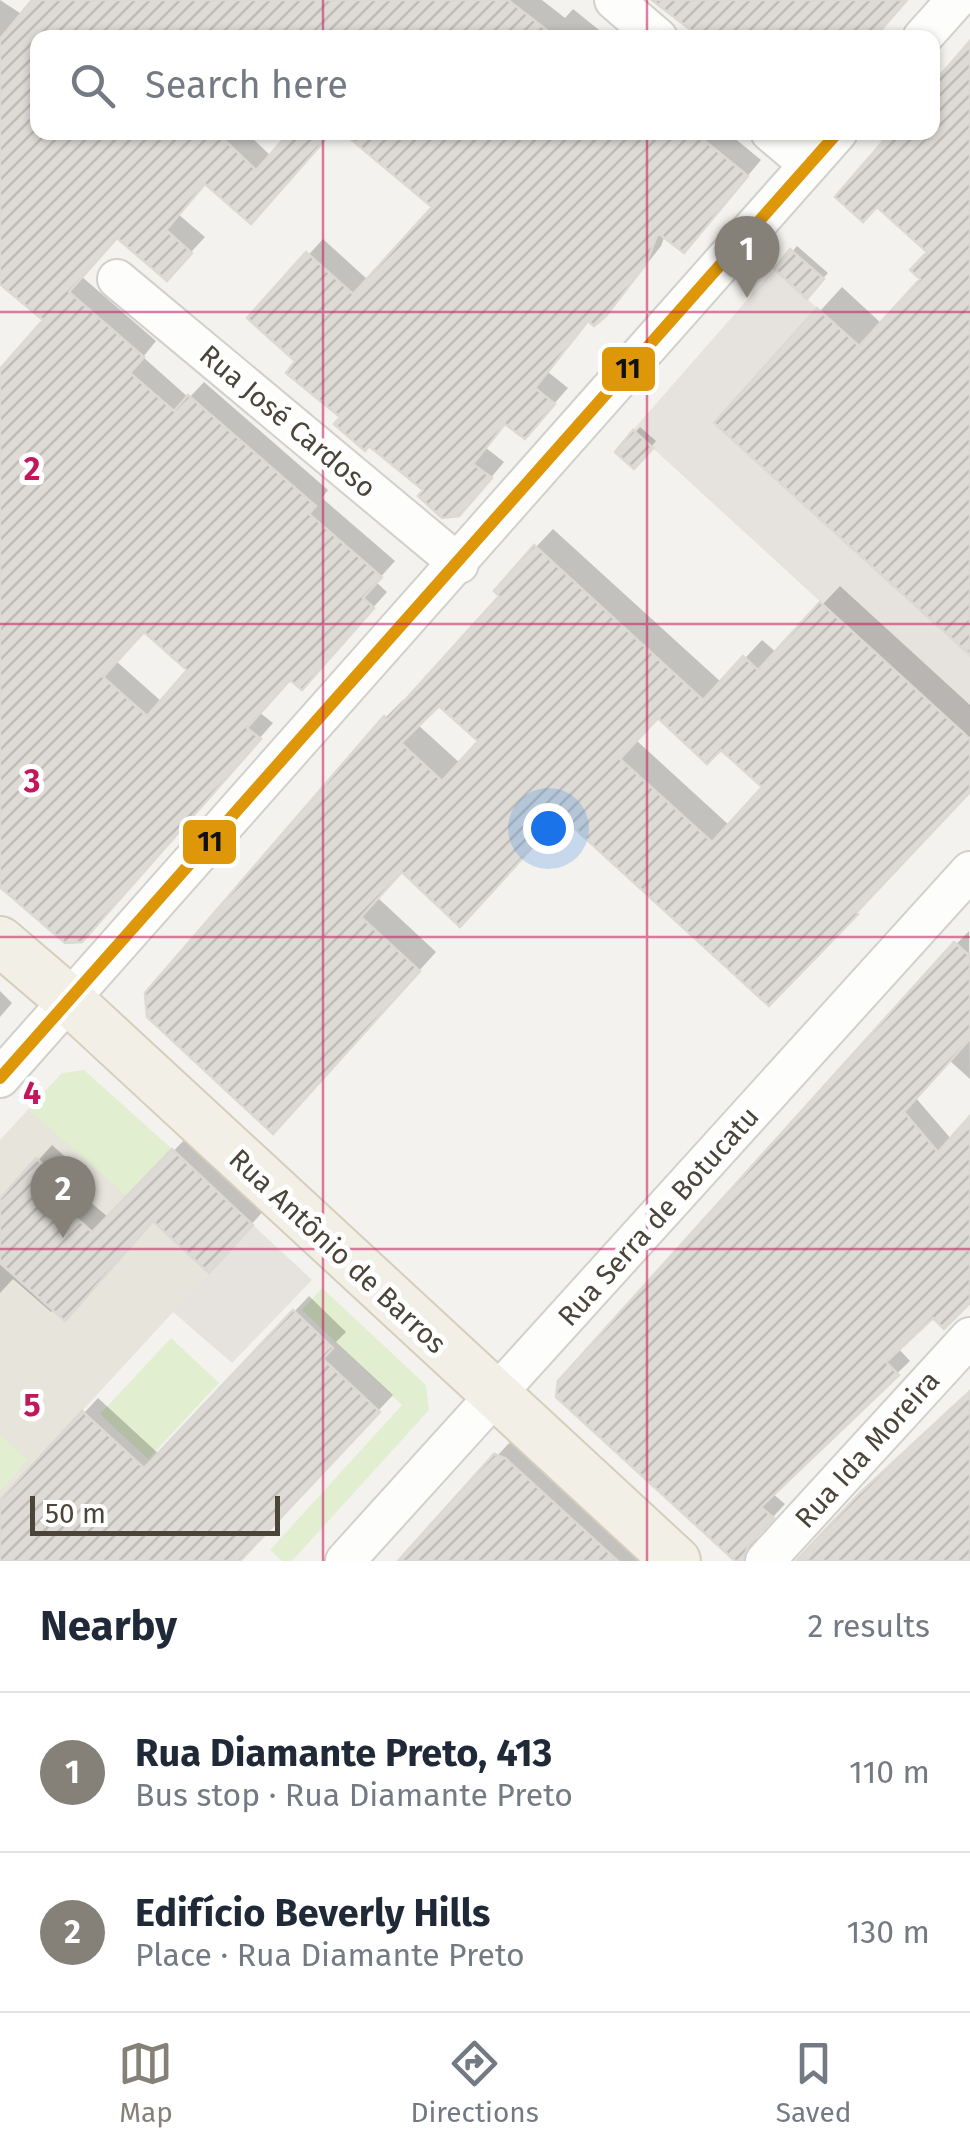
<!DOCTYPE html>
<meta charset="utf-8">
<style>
:root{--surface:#fff;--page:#f6f6f7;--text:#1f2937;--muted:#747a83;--line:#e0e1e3;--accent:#868178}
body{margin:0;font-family:"Fira Sans",sans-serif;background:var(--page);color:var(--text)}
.scale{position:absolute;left:30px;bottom:25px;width:250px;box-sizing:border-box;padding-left:10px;border:5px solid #4b4439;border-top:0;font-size:28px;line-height:35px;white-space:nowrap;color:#4b4439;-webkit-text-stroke:8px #fff;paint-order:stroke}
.you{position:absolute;left:548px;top:828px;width:35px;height:35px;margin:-25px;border:8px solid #fff;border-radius:50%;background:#1a73e8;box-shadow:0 0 0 15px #1a73e833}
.badge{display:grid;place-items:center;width:65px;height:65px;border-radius:50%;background:var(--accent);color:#fff;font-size:32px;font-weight:700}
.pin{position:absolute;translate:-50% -82px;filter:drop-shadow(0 2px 5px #0008)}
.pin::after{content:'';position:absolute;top:52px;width:35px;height:30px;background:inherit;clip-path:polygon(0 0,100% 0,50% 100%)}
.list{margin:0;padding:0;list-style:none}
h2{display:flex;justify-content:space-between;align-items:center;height:130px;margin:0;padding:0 40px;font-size:42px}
h2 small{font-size:32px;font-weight:400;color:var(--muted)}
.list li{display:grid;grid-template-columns:65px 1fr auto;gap:30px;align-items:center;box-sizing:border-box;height:160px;padding:0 40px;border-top:2px solid var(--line)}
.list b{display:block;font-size:38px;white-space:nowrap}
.list p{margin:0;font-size:32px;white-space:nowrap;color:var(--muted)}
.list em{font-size:32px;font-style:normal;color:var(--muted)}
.icon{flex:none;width:55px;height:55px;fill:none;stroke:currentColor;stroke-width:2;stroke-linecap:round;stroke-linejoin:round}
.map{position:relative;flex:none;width:970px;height:1561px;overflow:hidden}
.search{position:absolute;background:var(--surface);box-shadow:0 2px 8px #0004;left:30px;right:30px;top:30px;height:110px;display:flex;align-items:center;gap:25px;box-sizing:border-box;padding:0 35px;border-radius:20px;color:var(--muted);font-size:38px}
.sheet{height:450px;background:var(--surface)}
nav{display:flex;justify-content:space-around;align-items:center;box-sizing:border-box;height:140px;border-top:2px solid var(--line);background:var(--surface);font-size:28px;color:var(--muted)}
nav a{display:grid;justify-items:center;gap:5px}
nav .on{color:var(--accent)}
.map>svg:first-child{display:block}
.residential{fill:#e7e4dc}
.green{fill:#e1eecf}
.parking{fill:#e6e3df}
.shadow{fill:#0003;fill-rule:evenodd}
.building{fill:url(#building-hatch);stroke:#dcd9d4;stroke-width:2.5;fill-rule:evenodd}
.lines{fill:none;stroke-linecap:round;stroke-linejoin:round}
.minor-casing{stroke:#d2d0cb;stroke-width:42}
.major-casing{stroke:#d6cebb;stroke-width:52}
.minor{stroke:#fdfdfc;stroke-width:38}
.major{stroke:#f2efe6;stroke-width:48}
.bus-1-casing{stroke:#fff;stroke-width:20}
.bus-1{stroke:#dd9709;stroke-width:12}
.grid{fill:none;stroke:#c2185b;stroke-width:2.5;stroke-opacity:0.55}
.labels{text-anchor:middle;stroke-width:10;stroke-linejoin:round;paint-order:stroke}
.street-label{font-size:28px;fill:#4b4439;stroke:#fff}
.grid-label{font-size:32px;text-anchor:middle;font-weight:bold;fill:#c2185b;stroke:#fff;stroke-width:10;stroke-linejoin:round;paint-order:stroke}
.line-badge{stroke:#fff;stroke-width:4}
.pale-badge-label{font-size:28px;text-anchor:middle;font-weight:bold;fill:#111}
</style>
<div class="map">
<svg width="970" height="1561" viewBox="0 0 970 1561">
<defs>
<pattern id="building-hatch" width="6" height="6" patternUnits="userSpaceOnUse" patternTransform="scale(2.5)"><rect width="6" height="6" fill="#dedbd6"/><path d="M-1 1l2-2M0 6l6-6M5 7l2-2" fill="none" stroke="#c0bdb8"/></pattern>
</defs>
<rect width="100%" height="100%" fill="#f4f2ee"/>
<path class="residential" d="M 62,1073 L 128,1197 L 209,1273 L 0,1500 L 0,1140 Z"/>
<path class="green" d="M 84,1070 L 172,1149 L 128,1197 L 29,1110 L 62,1073 Z
M 322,1288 L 426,1385 L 429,1410 L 292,1561 L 282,1561 L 270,1550 L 402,1405 L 302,1310 Z
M 171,1338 L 219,1383 L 148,1459 L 100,1414 Z
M 0,1435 L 28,1460 L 0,1491 Z"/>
<path class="parking" d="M 774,269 L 817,308 L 714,423 L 970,655 L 970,739 L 633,430 Z
M 253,1225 L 312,1280 L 232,1363 L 173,1312 Z"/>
<path class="shadow" d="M 0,0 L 23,15 L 35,0 L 542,0 L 565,18 L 573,9 L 609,38 L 38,38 L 38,132 L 246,132 L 272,157 L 265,206 L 207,181 L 178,214 L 205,237 L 181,263 L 117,236 L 81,276 L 156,341 L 143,357 L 189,398 L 204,382 L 328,490 L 322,498 L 395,561 L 376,582 L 387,592 L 316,672 L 291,677 L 259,712 L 273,723 L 96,924 L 0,884 L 0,372 L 47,320 L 0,281 ZM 145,629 L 191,670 L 162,702 L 116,661 Z
M 970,45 L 970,651 L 718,423 L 842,287 L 882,324 L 923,278 L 931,251 L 932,132 Z
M 344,132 L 727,132 L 761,160 L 698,235 L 665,235 L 661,246 L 620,298 L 604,314 L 590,319 L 548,372 L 568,388 L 539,421 L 507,422 L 486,448 L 504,462 L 474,498 L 427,489 L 344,417 L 298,361 L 251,318 L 323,239 L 368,280 L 435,206 Z
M 797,246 L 828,273 L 807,295 L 777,269 Z
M 640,427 L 656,441 L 634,466 L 618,452 Z
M 553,529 L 722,683 L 762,640 L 777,653 L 840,586 L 970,705 L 970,789 L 872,893 L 874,895 L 769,1002 L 562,814 L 403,870 L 377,897 L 436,952 L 291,1113 L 385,718 L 403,700 L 406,703 L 503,596 L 536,547 ZM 439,702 L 482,741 L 461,764 L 417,724 ZM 658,715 L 721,747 L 766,787 L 730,826 L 636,740 Z
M 969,931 L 970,1079 L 949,1060 L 915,1097 L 952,1140 L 970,1120 L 970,1300 L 933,1314 L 898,1348 L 910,1361 L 772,1493 L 785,1504 L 760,1531 L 755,1542 L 756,1553 L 748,1561 L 740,1561 L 940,961 Z
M 0,991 L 12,1003 L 0,1017 Z
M 188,1136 L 266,1208 L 224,1255 L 154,1218 L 51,1312 L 13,1279 L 0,1293 L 0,1203 L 52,1145 L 79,1169 L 67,1182 L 109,1218 Z
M 309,1296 L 346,1332 L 336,1342 L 393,1395 L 274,1522 L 226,1561 L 0,1561 L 0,1503 L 98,1398 L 160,1455 Z
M 509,1443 L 517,1446 L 643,1561 L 401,1561 Z"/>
<path class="building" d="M 32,0 L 508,0 L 557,38 L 38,38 L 38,132 L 216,132 L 256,170 L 290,132 L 332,132 L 251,224 L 205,184 L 166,230 L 192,253 L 167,281 L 117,238 L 69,292 L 144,357 L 130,373 L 174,411 L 188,395 L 316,506 L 309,514 L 382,577 L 363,598 L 374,608 L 302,690 L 290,680 L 247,728 L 261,739 L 82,942 L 65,943 L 0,887 L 0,369 L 43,320 L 0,284 L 0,39 ZM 144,632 L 187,670 L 147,716 L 103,677 Z
M 652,0 L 907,0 L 874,38 L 701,38 Z
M 970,41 L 970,655 L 714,423 L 817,308 L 859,346 L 920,279 L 910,270 L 927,252 L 877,207 L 863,222 L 835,197 L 891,132 L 932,132 L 932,85 Z
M 342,132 L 694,132 L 748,176 L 684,253 L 658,233 L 646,264 L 606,316 L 594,326 L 588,321 L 535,388 L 555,404 L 525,439 L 505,424 L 473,464 L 492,478 L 459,516 L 442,518 L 418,496 L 423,490 L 369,446 L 365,451 L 334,424 L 340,417 L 286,373 L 295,361 L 247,318 L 306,252 L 353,294 L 432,207 Z
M 790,249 L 824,279 L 807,299 L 774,269 Z
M 633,430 L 653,448 L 634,469 L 615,452 Z
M 534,545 L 703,700 L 743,656 L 758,670 L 820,602 L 970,739 L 970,792 L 856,913 L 858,914 L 769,1006 L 561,816 L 460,927 L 402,872 L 361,917 L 420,971 L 273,1134 L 147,1017 L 145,993 L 384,716 L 387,720 L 499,596 L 494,591 ZM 439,706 L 478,741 L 442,781 L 401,743 ZM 658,718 L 707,764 L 721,750 L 762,787 L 712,842 L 620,759 Z
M 954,942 L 970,956 L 970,1039 L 904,1112 L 938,1152 L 970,1116 L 970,1303 L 944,1329 L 933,1318 L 886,1362 L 899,1375 L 761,1507 L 774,1518 L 748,1546 L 743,1561 L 735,1561 L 556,1397 L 558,1381 Z
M 172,1149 L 253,1225 L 209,1273 L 153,1221 L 65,1321 L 0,1263 L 0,1199 L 36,1158 L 65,1185 L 54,1198 L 92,1232 Z
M 293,1310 L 333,1348 L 323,1359 L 380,1412 L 240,1561 L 0,1561 L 0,1500 L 82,1411 L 144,1468 Z
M 970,1391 L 970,1561 L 796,1561 L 859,1494 Z
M 494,1454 L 505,1458 L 618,1561 L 398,1561 Z"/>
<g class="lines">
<g class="minor-casing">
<path id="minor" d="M 614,0 L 658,38
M 922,38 L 956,0
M 770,132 L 809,165
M 117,279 L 459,564
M 0,1078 L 838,132
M 345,1561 L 970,871
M 765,1561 L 970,1337"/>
</g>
<g class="major-casing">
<path id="major" d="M 0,941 L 69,1000 L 676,1561"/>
</g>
<use href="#minor" class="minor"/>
<use href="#major" class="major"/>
<g class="bus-1-casing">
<path id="bus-1" d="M 0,1078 L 838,132"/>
</g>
<use href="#bus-1" class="bus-1"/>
</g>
<path class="grid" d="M 323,0 L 323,38M 647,0 L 647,38M 323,132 L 323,1561M 647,132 L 647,1561M 0,312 L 970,312M 0,624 L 970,624M 0,937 L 970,937M 0,1249 L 970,1249"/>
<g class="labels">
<g class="street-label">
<text transform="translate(288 421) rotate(40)" y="10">Rua José Cardoso</text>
<text transform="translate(658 1216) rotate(-48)" y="10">Rua Serra de Botucatu</text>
<text transform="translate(338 1251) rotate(43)" y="10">Rua Antônio de Barros</text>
<text transform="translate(867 1449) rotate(-48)" y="10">Rua Ida Moreira</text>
</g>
</g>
<g class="grid-label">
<text x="32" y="480">2</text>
<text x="32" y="792">3</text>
<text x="32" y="1104">4</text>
<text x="32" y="1416">5</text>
</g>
<g class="line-badge">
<rect x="600" y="345" width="57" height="48" rx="10" fill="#dd9709"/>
<rect x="181" y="818" width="57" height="48" rx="10" fill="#dd9709"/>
</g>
<g class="pale-badge-label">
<text x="628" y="378">11</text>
<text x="210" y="851">11</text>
</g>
</svg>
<div class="scale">50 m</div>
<div class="you"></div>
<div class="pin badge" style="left:747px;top:298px">1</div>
<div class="pin badge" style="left:63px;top:1238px">2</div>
<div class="search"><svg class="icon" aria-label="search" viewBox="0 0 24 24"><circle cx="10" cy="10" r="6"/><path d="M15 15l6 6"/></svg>Search here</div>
</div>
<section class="sheet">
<h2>Nearby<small>2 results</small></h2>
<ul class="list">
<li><span class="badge">1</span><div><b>Rua Diamante Preto, 413</b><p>Bus stop · Rua Diamante Preto</p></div><em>110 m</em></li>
<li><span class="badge">2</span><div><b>Edifício Beverly Hills</b><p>Place · Rua Diamante Preto</p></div><em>130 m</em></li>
</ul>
</section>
<nav>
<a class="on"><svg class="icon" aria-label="map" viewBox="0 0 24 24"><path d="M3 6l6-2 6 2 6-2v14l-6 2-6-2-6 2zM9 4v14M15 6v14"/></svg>Map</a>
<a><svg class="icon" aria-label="directions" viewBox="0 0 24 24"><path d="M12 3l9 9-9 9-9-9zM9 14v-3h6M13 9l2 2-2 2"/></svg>Directions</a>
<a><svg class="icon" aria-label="saved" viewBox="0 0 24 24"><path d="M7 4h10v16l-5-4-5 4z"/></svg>Saved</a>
</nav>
